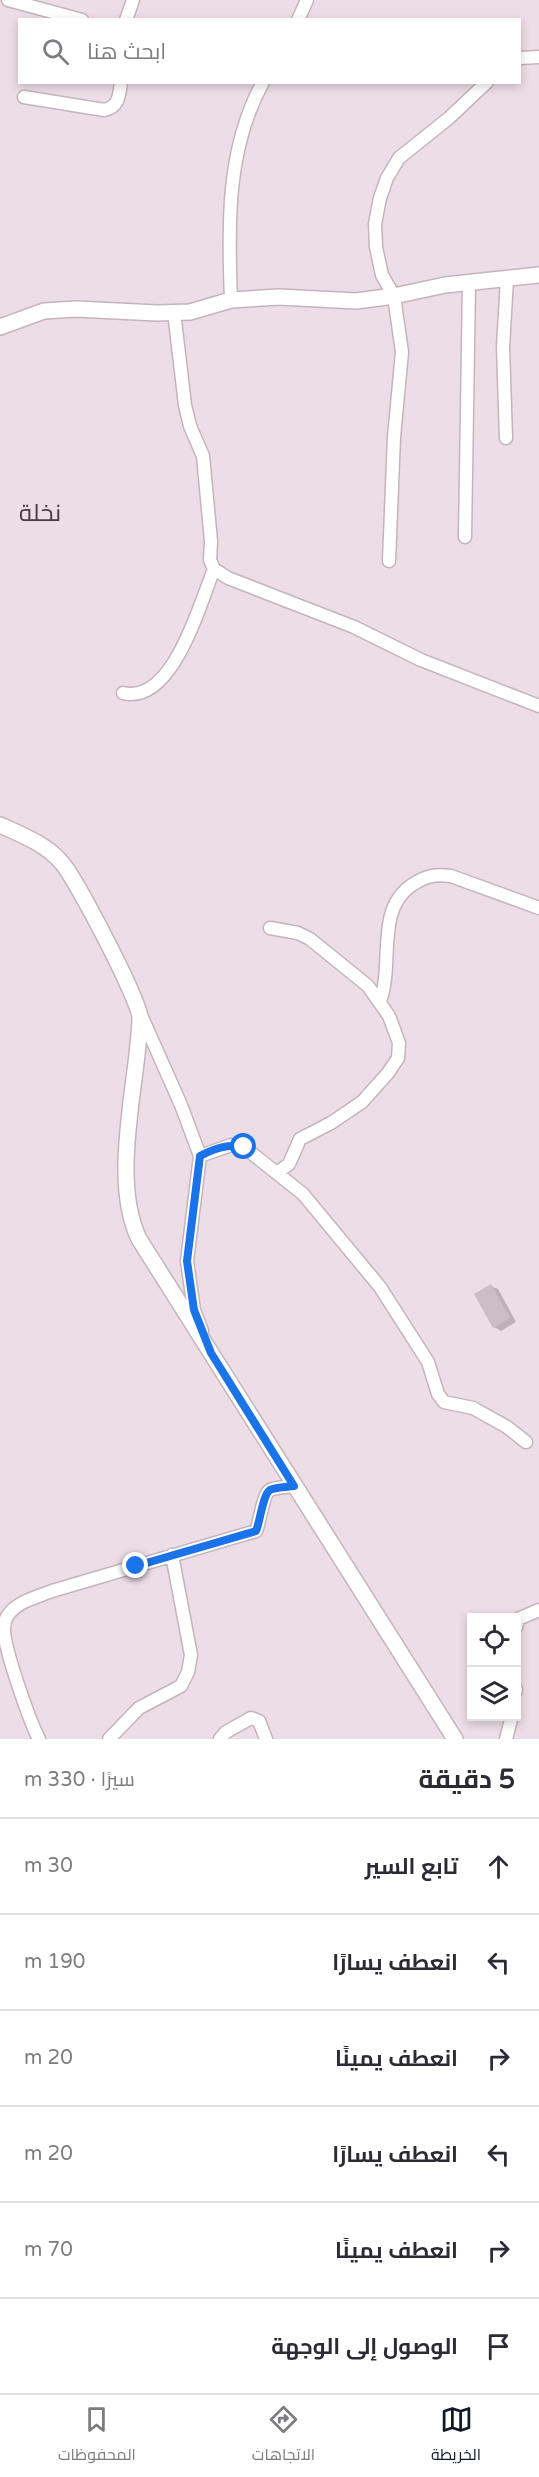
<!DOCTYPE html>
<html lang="ar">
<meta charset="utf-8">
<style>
:root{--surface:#fff;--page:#f2f2f3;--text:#2b2b33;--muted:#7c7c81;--line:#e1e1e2;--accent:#111827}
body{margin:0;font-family:"Varela Round",Cairo,sans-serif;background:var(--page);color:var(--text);direction:rtl}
.controls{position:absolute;right:18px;bottom:18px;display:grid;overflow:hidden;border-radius:0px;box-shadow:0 3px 9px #0003}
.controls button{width:54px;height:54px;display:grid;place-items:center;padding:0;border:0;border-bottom:2px solid var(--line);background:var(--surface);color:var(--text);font:30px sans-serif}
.stop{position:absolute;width:18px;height:18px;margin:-14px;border:4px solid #1a73e8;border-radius:50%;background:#fff}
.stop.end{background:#1a73e8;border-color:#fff;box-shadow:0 2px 6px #0008}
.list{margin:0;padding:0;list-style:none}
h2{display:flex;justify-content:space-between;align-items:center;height:78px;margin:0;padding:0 24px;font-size:26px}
h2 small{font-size:20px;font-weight:400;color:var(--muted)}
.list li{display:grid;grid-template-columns:39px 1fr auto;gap:18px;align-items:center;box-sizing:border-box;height:96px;padding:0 24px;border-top:2px solid var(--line)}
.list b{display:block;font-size:22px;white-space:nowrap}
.list em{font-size:20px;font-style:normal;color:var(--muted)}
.icon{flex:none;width:33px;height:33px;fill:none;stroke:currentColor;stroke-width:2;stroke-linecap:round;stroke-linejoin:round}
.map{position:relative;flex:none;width:539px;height:1739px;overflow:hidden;direction:ltr}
.search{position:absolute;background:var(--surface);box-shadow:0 3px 9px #0003;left:18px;right:18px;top:18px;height:66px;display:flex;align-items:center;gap:15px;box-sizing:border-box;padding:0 21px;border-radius:0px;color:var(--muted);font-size:22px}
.sheet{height:654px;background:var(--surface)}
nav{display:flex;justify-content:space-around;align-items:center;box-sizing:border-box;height:84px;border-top:2px solid var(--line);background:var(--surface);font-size:16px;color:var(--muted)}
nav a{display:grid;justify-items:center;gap:3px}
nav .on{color:var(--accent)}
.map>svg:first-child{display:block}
.shadow{fill:#0003}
.building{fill:#ccbdc6}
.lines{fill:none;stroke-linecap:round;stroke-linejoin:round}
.minor-casing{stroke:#c4b5bd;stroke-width:15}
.tertiary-casing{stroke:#c4b5bd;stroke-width:18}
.minor{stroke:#fff;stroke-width:12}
.tertiary{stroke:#fff;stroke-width:15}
.route{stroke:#1a73e8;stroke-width:8}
.labels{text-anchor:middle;stroke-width:5;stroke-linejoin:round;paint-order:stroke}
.quarter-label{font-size:24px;fill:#483b42;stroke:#eddde6}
</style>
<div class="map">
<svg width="539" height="1739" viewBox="0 0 539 1739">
<rect width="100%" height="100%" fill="#eddde6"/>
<path class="shadow" d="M 491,1286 L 498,1289 L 516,1322 L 501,1331 L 494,1327 Z"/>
<path class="building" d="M 491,1284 L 510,1318 L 493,1328 L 474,1294 Z"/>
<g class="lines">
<g class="minor-casing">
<path id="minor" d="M 8,0 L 82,20
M 126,20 L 133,0
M 298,20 L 307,0
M 520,58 L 539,57
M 24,97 L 104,110 C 119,107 119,96 121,82
M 231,300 C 228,226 226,149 263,82
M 174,312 L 185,405 L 190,426 L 203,456 L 211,541 L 210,560 L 214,569 L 228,578 L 354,627 L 421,660 L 539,706
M 506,438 L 503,347 L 507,279
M 465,537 L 469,283
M 389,561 L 394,437 L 402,352 L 394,296 L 382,275 L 376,247 L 375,224 L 380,198 L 387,178 L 399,158 L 449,118 L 487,82
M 123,693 C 173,705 200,603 214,569
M 270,928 L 298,933 L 310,939 L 368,986 L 389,1016 L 399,1043 L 398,1058 L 388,1073 L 362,1102 L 331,1123 L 300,1139 L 289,1164 L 277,1173
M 380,1001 C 394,965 375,909 412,885 C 425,876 435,874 451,876 L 539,908
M 141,1015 L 181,1105 L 200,1156 L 187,1261 L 194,1310 L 202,1331
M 200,1156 L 231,1145 L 244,1147 L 303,1194 L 380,1287 L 428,1362 L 438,1394 L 444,1402 L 473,1408 L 507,1427 L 526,1442
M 516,1627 L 518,1619 L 539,1610
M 516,1689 L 516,1691
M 39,1739 C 30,1722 3,1646 4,1628 C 4,1624 6,1618 8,1615 C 18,1601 37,1597 52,1591 L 256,1531 C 260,1522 263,1494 270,1490 C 276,1487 287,1487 294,1486
M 109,1739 L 139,1708 L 181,1686 L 188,1672 L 191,1655 L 172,1555
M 220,1739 L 226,1732 L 251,1718 L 259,1721 L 266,1739
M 506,1739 L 512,1716"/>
</g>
<g class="tertiary-casing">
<path id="tertiary" d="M 0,327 L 44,311 L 76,309 L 157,313 L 190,312 L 231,300 L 279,297 L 356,301 L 394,296 L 445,285 L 539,275
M 0,825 C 22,835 46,844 62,863 C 76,879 140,1001 140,1018 C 138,1084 110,1178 139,1239 L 455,1739"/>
</g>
<use href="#minor" class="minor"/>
<use href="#tertiary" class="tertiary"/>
</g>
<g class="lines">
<path class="route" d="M 136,1566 L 256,1531 C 260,1522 263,1494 270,1490 C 276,1487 287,1487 294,1486 L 211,1353 L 194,1310 L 187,1261 L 200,1156 C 215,1148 228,1144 244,1147"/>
</g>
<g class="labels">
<g class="quarter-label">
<text x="40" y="521">نخلة</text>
</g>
</g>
</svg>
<div class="controls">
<button><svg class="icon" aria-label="locate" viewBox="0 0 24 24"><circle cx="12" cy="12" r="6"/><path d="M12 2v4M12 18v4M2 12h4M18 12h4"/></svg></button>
<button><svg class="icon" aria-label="layers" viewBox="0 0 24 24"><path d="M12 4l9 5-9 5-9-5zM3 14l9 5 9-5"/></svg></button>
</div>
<div class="stop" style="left:244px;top:1147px"></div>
<div class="stop end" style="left:136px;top:1566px"></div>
<div class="search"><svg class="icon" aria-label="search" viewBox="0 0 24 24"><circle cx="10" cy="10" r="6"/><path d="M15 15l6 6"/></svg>ابحث هنا</div>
</div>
<section class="sheet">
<h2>5 دقيقة<small>سيرًا · 330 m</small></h2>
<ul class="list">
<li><svg class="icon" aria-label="ahead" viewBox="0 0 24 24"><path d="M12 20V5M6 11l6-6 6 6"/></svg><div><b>تابع السير</b></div><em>30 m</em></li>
<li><svg class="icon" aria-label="left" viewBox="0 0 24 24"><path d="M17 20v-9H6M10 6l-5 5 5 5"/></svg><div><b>انعطف يسارًا</b></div><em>190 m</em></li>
<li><svg class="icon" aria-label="right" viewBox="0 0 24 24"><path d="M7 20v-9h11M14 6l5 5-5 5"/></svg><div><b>انعطف يمينًا</b></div><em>20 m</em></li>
<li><svg class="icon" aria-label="left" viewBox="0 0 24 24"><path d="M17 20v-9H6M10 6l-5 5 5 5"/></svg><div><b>انعطف يسارًا</b></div><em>20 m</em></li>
<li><svg class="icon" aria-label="right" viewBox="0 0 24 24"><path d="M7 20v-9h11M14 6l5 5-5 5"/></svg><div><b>انعطف يمينًا</b></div><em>70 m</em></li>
<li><svg class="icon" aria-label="arrive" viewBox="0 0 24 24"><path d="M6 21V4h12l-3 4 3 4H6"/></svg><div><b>الوصول إلى الوجهة</b></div></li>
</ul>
</section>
<nav>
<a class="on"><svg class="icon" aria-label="map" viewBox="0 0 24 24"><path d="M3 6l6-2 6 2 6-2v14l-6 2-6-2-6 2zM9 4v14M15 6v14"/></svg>الخريطة</a>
<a><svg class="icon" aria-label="directions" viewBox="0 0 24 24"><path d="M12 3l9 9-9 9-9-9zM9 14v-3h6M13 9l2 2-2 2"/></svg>الاتجاهات</a>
<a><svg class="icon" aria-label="saved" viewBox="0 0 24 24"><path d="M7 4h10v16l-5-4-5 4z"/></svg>المحفوظات</a>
</nav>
